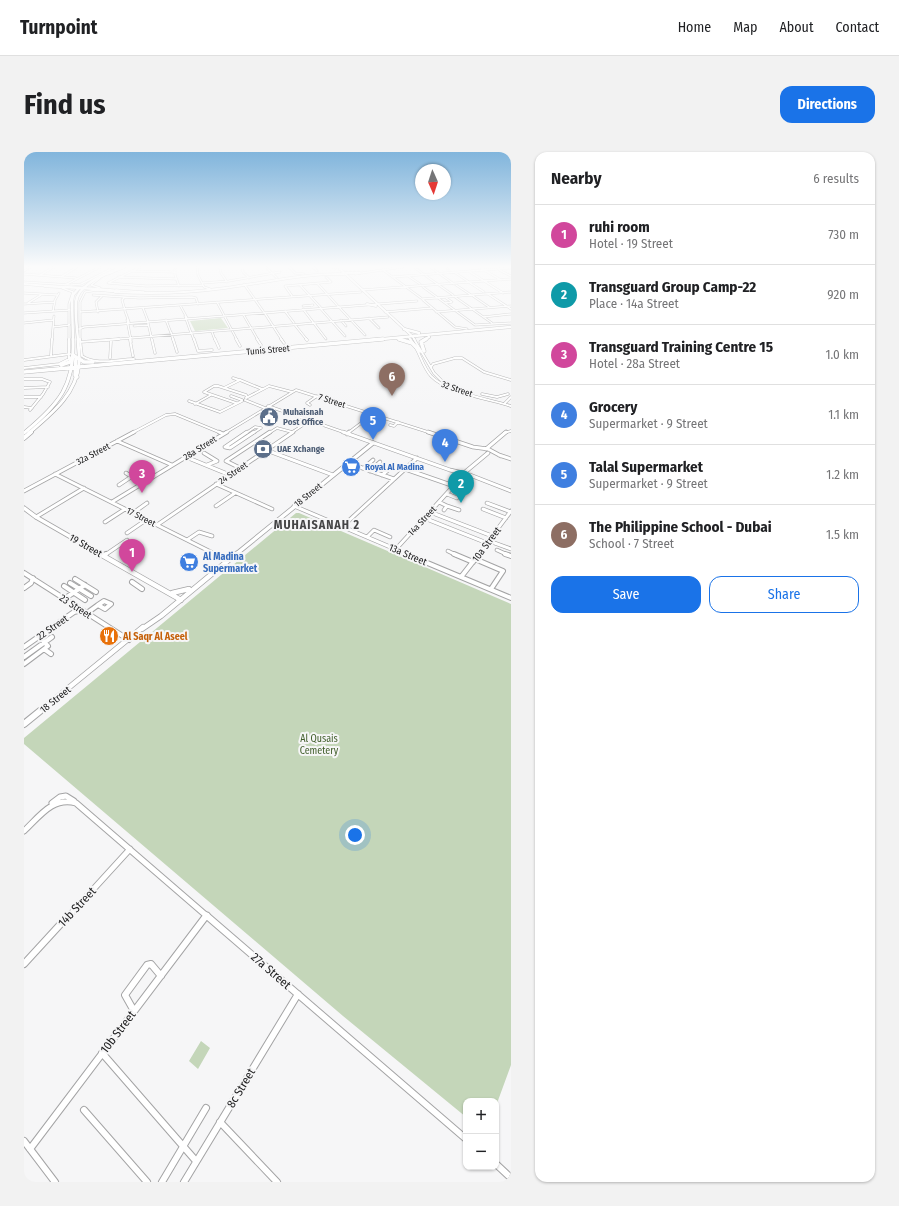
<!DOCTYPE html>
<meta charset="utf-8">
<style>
:root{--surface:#fff;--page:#f2f2f2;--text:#202124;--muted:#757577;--line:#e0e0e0;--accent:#1a73e8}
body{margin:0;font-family:"Fira Sans Condensed",sans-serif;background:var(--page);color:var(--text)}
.controls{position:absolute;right:12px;bottom:12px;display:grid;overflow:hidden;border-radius:8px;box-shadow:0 1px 3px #0004}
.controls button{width:36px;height:36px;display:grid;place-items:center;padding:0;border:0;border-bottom:1px solid var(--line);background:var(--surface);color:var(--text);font:20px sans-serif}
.compass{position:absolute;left:391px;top:12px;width:36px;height:36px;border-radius:50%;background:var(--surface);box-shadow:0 1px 3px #0004;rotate:177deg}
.you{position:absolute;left:331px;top:683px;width:14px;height:14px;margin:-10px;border:3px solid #fff;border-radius:50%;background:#1a73e8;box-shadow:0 0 0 6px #1a73e833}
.badge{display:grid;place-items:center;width:26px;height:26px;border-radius:50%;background:var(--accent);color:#fff;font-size:13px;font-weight:700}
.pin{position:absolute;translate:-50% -33px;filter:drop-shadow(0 1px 2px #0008)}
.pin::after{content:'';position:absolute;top:21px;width:14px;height:12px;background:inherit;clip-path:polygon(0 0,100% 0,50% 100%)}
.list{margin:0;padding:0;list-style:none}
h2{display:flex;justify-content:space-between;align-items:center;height:52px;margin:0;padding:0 16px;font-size:17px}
h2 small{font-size:13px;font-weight:400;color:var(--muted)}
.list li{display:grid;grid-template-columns:26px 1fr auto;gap:12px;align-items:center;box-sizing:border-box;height:60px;padding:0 16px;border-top:1px solid var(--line)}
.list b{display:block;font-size:15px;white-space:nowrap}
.list p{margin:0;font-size:13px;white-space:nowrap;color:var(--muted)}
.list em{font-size:13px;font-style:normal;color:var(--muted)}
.actions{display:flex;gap:8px;padding:12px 16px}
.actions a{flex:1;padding:9px 0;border:1px solid var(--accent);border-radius:12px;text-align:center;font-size:14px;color:var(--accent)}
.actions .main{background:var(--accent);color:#fff}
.map{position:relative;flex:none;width:487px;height:1030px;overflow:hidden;border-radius:12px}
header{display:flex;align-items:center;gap:24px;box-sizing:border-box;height:56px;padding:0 20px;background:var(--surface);border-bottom:1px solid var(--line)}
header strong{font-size:19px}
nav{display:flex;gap:22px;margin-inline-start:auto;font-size:14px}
.intro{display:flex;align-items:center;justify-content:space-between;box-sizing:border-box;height:96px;padding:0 24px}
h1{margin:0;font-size:28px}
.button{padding:10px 18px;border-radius:12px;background:var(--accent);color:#fff;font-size:14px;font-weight:700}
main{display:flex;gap:24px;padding:0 24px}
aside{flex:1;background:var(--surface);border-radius:12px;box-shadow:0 1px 3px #0004}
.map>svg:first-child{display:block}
.green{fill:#c4d6b9}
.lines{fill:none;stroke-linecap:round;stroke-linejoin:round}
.minor-far5-casing{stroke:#a4a4a5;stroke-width:2.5}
.minor-far4-casing{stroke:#a4a4a5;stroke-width:3}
.minor-far3-casing{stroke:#a4a4a5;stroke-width:4.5}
.minor-far2-casing{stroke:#a4a4a5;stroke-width:6}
.minor-far1-casing{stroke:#a4a4a5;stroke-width:7}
.minor-casing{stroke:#a4a4a5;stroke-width:8}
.tertiary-far3-casing{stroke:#a4a4a5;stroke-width:3}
.tertiary-far2-casing{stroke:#a4a4a5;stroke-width:5}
.tertiary-far1-casing{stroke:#a4a4a5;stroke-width:6}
.tertiary-casing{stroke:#a4a4a5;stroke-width:8}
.secondary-far2-casing{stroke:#a4a4a5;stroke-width:3.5}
.secondary-far1-casing{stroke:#a4a4a5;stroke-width:4}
.secondary-casing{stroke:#a4a4a5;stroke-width:5.5}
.primary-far1-casing{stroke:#a4a4a5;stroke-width:3.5}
.primary-casing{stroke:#a4a4a5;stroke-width:4.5}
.minor-far5{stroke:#fff;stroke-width:1.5}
.minor-far4{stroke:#fff;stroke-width:2}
.minor-far3{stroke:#fff;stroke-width:3}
.minor-far2{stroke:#fff;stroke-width:4}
.minor-far1{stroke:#fff;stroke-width:5}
.minor{stroke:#fff;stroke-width:6}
.tertiary-far3{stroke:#fff;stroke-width:2}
.tertiary-far2{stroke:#fff;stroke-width:3.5}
.tertiary-far1{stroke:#fff;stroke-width:4.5}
.tertiary{stroke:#fff;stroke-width:6}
.secondary-far2{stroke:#fff;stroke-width:2.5}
.secondary-far1{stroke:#fff;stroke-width:3}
.secondary{stroke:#fff;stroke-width:4}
.primary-far1{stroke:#fff;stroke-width:2.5}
.primary{stroke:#fff;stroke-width:3.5}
.labels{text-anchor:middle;stroke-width:4;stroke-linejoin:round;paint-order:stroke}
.far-street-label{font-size:9px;fill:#212122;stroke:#f6f6f7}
.far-service-label{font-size:9px;font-weight:bold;fill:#4e5e75;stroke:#f6f6f7;text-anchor:start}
.far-shop-label{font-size:9px;font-weight:bold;fill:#366cbe;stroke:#f6f6f7;text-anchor:start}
.street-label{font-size:10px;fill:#212122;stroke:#f6f6f7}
.shop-label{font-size:10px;font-weight:bold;fill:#366cbe;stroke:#f6f6f7;text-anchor:start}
.food-label{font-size:10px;font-weight:bold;fill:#c56008;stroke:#f6f6f7;text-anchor:start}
.park-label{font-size:10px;fill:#3e5c28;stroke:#f6f6f7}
.far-district-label{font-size:12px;font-weight:bold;letter-spacing:1px;fill:#454546;stroke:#f6f6f7}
.near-street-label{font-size:12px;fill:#212122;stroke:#f6f6f7}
</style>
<header>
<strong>Turnpoint</strong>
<nav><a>Home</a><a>Map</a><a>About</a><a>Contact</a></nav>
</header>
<div class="intro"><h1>Find us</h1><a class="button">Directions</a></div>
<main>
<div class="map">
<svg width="487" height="1030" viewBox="0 0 487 1030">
<rect width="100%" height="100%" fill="#f6f6f7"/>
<path class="green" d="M 197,166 L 204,176 L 171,179 L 166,169 Z
M 272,361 L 275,361 L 487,452 L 487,913 L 472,954 L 472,949 L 442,949 L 442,965 L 319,864 L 0,592 L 0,586 Z
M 177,889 L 186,896 L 174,917 L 165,909 Z"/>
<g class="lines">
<g class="minor-far5-casing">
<path id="minor-far5" d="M 151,115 L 151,123 L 155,134
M 173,115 L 174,123 L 180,135 L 186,137
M 196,115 L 197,121 L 203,130
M 218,115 L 219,120 L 225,126
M 242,115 L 253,126
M 265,115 L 271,121 L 280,122
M 289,115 L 293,119
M 309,115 L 312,116
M 390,115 L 399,122
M 406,115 L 430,132
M 422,115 L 424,117
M 455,115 L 477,128
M 359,118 L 397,146
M 475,118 L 487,124
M 0,119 L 6,115
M 108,119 L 150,120
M 430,120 L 445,130
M 446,120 L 479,141
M 0,122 L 52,126
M 84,122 L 101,115
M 331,122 L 379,115
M 16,123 L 30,115
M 384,124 L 396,132
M 402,124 L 429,143
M 37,125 L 53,115
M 94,125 L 152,127
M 368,125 L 487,116
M 76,126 L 67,133 L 76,136
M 0,130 L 47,133 L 57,132 L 91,115
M 84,131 L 122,134 L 179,133
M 84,131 L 116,115
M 178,131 L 205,129 L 256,120
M 293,131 L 313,153
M 446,131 L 460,140
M 220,132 L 239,159
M 41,133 L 76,115
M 276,133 L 297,156
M 432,133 L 447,143
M 399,135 L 451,173 L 487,171
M 38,136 L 49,140 L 45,152 L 45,188
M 92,138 L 120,140
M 338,138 L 487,127
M 0,141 L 33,143
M 464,142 L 487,157
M 69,143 L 115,146 L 168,145 L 172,146 L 174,152
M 268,144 L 261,134 L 307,130 L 302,125
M 449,144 L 465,155
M 431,145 L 468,171
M 100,146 L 98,148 L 101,158
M 398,147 L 487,140
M 399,148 L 431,175 L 443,177
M 193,150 L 213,188
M 4,151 L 17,143
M 421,151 L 428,150 L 422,146
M 0,152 L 31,150
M 156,153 L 163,166
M 279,154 L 289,153 L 287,154
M 314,154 L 341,183
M 119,156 L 124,169
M 279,157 L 302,187
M 297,157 L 321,184
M 29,159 L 31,148 L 35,141
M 101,159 L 105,170
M 261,159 L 270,171
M 56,160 L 337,140
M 74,160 L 72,150 L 78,144
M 240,160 L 258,188
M 361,160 L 408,156
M 412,160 L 487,154
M 0,161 L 46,158
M 219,162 L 234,188
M 161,164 L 167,181
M 459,165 L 487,162
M 345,166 L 355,176
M 123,167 L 128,188
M 103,168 L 107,188
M 142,168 L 147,181
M 317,168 L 322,174
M 0,171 L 29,168
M 271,173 L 283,188
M 110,174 L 124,173
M 29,175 L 46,173
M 55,177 L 60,175 L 393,149
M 147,180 L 149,188
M 167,180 L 170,188
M 188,180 L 191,188
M 388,184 L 391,188
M 384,185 L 387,188
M 28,188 L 30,164
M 56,188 L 56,150 L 61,140 L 73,138 L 95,140
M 83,188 L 364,165"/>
</g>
<g class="minor-far4-casing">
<path id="minor-far4" d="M 56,187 L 58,204 C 73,214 93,207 110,207
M 106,187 L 107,190
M 149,187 L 153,200
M 170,187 L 174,199 L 188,198
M 191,187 L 195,196
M 212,187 L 216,194
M 233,187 L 237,193
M 257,187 L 260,191
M 282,187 L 283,188
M 386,187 C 396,198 397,213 407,224 C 423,241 465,247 487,254
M 390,187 L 410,221 L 420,231
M 106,188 L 109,204
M 128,188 L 131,201
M 56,190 L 95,187
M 27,203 L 28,187
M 86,206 L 87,189
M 430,206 L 438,206 L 460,220 L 487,228
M 0,208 L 46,202
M 407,215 L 409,212 L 431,206
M 0,216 L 35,212 L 45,207 L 45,187
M 209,226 L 215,228
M 0,227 L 18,227 L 26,230 L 19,242 L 6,258
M 0,236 L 24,235
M 200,236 L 216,228 L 238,237
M 458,242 L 473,245 L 484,242
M 207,244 L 218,248
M 0,245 L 17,245
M 222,246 L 245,234 L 268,240
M 221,248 L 241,256
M 165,249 L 196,260 L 218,249
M 212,251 L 180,240 L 190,234 L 194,234 L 222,243 L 223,245
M 171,252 L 187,243
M 480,252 L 487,245
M 286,253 L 283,251 L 293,244
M 244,254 L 322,281
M 0,255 L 8,256
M 366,273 L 370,274 L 374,270
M 108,281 L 142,263 L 151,262 L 197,281
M 201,281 L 272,238 L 407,281
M 222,281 L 231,275 L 237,276 L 229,281
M 245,281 L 253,276 L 268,280
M 267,281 L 285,269
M 324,281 L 349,262
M 480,281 L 487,279"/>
</g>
<g class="minor-far3-casing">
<path id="minor-far3" d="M 195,280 L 199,282
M 223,280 L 201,295 L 206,296 L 230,280
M 319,280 L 426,318 L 439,321
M 404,280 L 449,295 L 464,297 L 477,304
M 323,282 L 325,280
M 93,289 L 148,313
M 462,297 L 482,280
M 242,298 L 309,323
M 180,301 L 193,309 L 183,313
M 475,303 L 487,307
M 162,305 L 206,323
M 324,311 L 370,327
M 216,316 L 202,309 L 246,280
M 340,316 L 349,308
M 381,317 L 430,334
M 346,319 L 356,310
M 102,321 L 118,331
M 352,321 L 361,313
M 440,321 L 464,301
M 31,322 L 193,403
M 358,323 L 368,315
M 446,323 L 487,339
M 192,332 L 248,357
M 95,333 L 107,325
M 0,339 L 110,280
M 423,342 L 433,346
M 88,350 L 203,280
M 415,350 L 423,354 L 420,358
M 463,351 L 487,360
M 192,354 L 211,341
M 270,354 L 385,403
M 423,354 L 435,358
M 459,357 L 482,366
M 406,360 L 468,384
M 109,361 L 123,351
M 12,365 L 60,336
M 400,366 L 463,391
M 81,370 L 101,357
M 133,373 L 269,280
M 319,374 L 393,306
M 103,381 L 122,368
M 343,385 L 350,378 L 366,385
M 163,388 L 175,380 L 188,384
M 465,389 L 487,397
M 372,397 L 434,329 L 442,325
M 473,398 L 484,403
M 424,399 L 432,403
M 81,403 L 103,388
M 454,403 L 487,359"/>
</g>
<g class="minor-far2-casing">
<path id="minor-far2" d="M 191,402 L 204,408
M 382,402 L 487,446
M 430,402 L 449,410
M 481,402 L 487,404
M 80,403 L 82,402
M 451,407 L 479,419 L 467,437
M 0,421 L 105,488
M 437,425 L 455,402
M 51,427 L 72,440
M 108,430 L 118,437
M 46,431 L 67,444
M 40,434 L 61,448
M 0,436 L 7,431 L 9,426
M 40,447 L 61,433
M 80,449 L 87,452 L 81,457 L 74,453 Z
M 63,461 L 74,453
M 0,495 L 50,460 L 58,458
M 20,497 L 27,502
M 0,505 L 28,485
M 0,512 L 24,494 L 17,487"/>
</g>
<g class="minor-far1-casing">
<path id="minor-far1" d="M 28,651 L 36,645 L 42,644 L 50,649
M 0,679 C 15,665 29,644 52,651 L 184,765
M 44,765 L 106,697
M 182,765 L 183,763"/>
</g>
<g class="minor-casing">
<path id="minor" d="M 183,764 L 442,987
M 0,812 L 44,764
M 110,859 L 101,843 L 123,813 L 127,812 L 137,824
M 78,901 L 172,1009
M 60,958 L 123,1030
M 196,970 L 253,1030
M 0,989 L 31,1030
M 6,997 L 182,764
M 472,1012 L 487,1026
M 138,1030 L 182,956
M 160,1030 L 274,842"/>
</g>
<g class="tertiary-far3-casing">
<path id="tertiary-far3" d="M 314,115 L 388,184
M 318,121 L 336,121
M 0,132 L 25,134
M 91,140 C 128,142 165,141 201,136 C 241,131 279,121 320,122
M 343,152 L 352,154"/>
</g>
<g class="tertiary-far2-casing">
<path id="tertiary-far2" d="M 0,356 L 12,365 L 78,403
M 211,403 L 349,291"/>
</g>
<g class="tertiary-far1-casing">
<path id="tertiary-far1" d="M 76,402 L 157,448
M 148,441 L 165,437
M 118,477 L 137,464 L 212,402
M 15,560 L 119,475"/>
</g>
<g class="tertiary-casing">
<path id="tertiary" d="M 0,572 L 16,559"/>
</g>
<g class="secondary-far2-casing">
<path id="secondary-far2" d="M 21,134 L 58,136
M 59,136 L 95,139
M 49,188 L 48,149 L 49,143 L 55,136
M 54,188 C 53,176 51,162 52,150 C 54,131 83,122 98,115"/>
</g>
<g class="secondary-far1-casing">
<path id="secondary-far1" d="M 0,281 C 35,252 51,234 49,187
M 5,281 C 27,262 52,243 55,212 C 56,204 54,195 54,187"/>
</g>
<g class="secondary-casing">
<path id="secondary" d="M 0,286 L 7,280"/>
</g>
<g class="primary-far1-casing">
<path id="primary-far1" d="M 380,177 L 395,181
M 375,187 L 378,188
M 348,188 L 487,175
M 400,188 L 405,185"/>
</g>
<g class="primary-casing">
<path id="primary" d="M 375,187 L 388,191 L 396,199
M 400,199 L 397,190 L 402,187
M 49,203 L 52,205 L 51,223 L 53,225
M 54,206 L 60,210 L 69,210
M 37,213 L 46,210 L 49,203
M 0,220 L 359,187"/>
</g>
<use href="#minor-far5" class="minor-far5"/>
<use href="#minor-far4" class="minor-far4"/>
<use href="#minor-far3" class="minor-far3"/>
<use href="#minor-far2" class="minor-far2"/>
<use href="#minor-far1" class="minor-far1"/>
<use href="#minor" class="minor"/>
<use href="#tertiary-far3" class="tertiary-far3"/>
<use href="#tertiary-far2" class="tertiary-far2"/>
<use href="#tertiary-far1" class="tertiary-far1"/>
<use href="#tertiary" class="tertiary"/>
<use href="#secondary-far2" class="secondary-far2"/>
<use href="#secondary-far1" class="secondary-far1"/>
<use href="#secondary" class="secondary"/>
<use href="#primary-far1" class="primary-far1"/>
<use href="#primary" class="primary"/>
</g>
<linearGradient id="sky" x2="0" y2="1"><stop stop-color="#81b5dc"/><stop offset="0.44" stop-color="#fbfbfb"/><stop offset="1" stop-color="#fbfbfb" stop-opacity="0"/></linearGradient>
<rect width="487" height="260" fill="url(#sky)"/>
<defs>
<g id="civic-disc" transform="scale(1)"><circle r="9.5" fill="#5c6f8a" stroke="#f6f6f7"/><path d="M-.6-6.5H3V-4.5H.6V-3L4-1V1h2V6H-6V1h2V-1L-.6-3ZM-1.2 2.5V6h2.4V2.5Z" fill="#fff"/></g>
<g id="bank-disc" transform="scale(1)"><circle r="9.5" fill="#5c6f8a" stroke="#f6f6f7"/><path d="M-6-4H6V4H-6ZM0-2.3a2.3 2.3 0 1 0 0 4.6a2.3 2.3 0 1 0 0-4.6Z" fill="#fff"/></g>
<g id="supermarket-disc" transform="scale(1)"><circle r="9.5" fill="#3f7fe0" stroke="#f6f6f7"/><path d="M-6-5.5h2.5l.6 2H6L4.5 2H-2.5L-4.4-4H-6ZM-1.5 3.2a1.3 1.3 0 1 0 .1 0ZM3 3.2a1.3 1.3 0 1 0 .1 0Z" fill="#fff"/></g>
<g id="restaurant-disc" transform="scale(1)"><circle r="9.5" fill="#e8710a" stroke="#f6f6f7"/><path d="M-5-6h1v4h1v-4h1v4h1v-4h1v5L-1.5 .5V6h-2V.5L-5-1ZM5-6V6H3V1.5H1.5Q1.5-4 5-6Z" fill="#fff"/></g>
</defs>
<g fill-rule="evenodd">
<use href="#civic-disc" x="245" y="265"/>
<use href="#bank-disc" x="239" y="297"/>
<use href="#supermarket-disc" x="327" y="315"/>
<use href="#supermarket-disc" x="165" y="410"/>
<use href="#restaurant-disc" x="85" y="484"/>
</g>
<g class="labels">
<g class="far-street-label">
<text transform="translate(244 198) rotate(-5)" y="3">Tunis Street</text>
<text transform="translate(433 237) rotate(19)" y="3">32 Street</text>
<text transform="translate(308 249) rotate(18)" y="3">7 Street</text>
<text transform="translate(176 296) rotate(-32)" y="3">28a Street</text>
<text transform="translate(69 302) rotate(-28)" y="3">32a Street</text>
<text transform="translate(209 321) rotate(-34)" y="3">24 Street</text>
<text transform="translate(284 343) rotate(-39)" y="3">18 Street</text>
<text transform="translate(117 365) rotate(27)" y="3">17 Street</text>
<text transform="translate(398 369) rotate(-47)" y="3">14a Street</text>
</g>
<g class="far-service-label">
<text x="259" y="263">Muhaisnah<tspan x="259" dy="10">Post Office</tspan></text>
<text x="253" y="300">UAE Xchange</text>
</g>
<g class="far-shop-label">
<text x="341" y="318">Royal Al Madina</text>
</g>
<g class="street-label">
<text transform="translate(462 392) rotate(-53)" y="4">10a Street</text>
<text transform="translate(62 393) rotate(30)" y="4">19 Street</text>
<text transform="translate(384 402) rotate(23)" y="4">13a Street</text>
<text transform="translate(52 454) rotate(33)" y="4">23 Street</text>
<text transform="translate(28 475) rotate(-35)" y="4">22 Street</text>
<text transform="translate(31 547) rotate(-39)" y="4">18 Street</text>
</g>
<g class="shop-label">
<text x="179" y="408">Al Madina<tspan x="179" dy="12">Supermarket</tspan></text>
</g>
<g class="food-label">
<text x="99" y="488">Al Saqr Al Aseel</text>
</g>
<g class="park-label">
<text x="295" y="590">Al Qusais<tspan x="295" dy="12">Cemetery</tspan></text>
</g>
<g class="far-district-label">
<text x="293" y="377">MUHAISANAH 2</text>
</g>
<g class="near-street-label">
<text transform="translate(53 755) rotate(-47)" y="4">14b Street</text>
<text transform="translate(247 819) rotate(41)" y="4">27a Street</text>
<text transform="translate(94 880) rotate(-53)" y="4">10b Street</text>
<text transform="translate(217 936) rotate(-59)" y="4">8c Street</text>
</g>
</g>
</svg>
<div class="controls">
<button>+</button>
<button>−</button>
</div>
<svg class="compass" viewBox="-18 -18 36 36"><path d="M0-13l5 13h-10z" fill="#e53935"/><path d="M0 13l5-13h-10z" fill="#757577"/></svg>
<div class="you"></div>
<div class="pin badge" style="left:108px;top:420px;background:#d1479c">1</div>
<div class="pin badge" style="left:437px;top:351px;background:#0f9aa8">2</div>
<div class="pin badge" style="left:118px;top:341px;background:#d1479c">3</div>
<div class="pin badge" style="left:421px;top:310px;background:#3f7fe0">4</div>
<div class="pin badge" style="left:349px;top:288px;background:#3f7fe0">5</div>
<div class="pin badge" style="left:368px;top:244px;background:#8d6e63">6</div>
</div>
<aside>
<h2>Nearby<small>6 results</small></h2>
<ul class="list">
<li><span class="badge" style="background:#d1479c">1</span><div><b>ruhi room</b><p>Hotel · 19 Street</p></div><em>730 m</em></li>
<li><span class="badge" style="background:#0f9aa8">2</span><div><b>Transguard Group Camp-22</b><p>Place · 14a Street</p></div><em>920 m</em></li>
<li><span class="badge" style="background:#d1479c">3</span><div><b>Transguard Training Centre 15</b><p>Hotel · 28a Street</p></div><em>1.0 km</em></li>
<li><span class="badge" style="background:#3f7fe0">4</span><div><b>Grocery</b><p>Supermarket · 9 Street</p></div><em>1.1 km</em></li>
<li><span class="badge" style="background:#3f7fe0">5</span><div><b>Talal Supermarket</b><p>Supermarket · 9 Street</p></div><em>1.2 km</em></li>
<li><span class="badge" style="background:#8d6e63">6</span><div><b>The Philippine School - Dubai</b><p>School · 7 Street</p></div><em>1.5 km</em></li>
</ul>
<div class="actions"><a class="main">Save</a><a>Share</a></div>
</aside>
</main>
